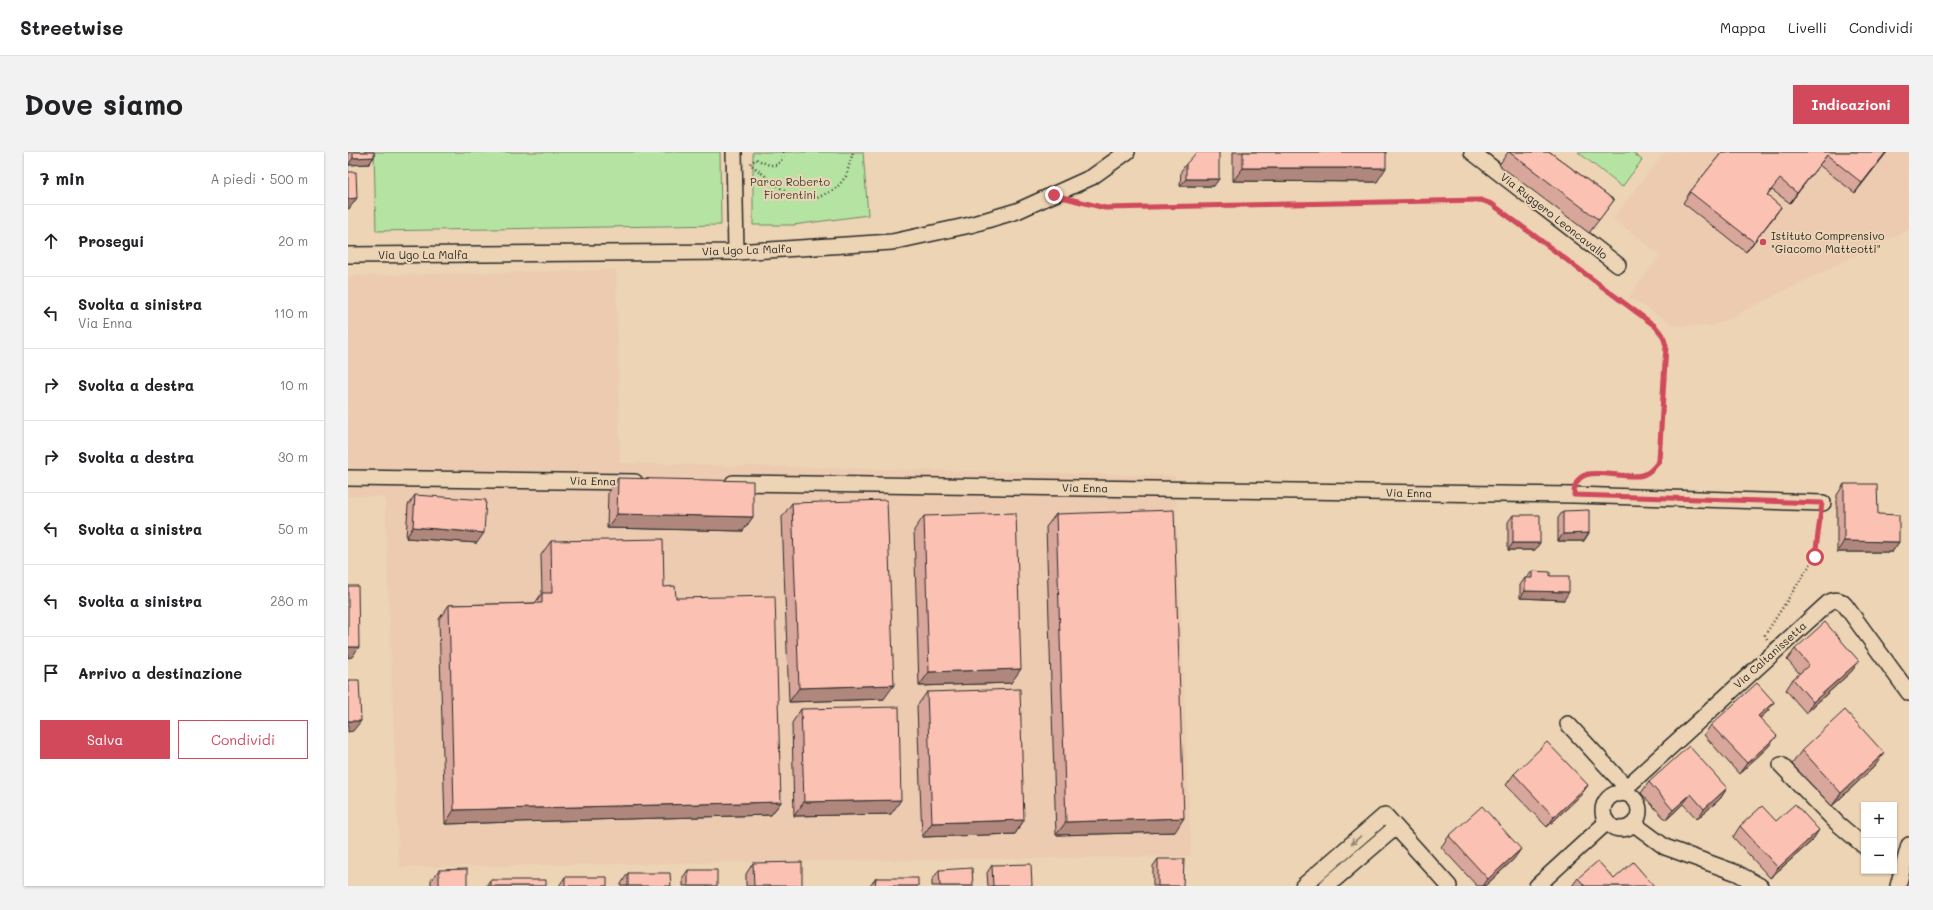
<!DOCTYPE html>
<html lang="it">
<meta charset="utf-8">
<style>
:root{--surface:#fff;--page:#f2f2f2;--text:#202124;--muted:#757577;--line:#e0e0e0;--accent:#d1495b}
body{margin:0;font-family:Mali,sans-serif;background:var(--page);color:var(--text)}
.controls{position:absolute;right:12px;bottom:12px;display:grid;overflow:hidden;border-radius:0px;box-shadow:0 1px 3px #0004}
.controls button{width:36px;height:36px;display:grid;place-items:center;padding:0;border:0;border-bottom:1px solid var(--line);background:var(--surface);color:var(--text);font:20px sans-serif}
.stop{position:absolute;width:12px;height:12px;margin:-9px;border:3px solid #d1495b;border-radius:50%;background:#fff}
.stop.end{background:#d1495b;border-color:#fff;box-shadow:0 1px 4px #0008}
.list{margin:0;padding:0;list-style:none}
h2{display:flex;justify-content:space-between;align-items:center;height:52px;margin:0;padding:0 16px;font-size:17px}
h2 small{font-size:13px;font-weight:400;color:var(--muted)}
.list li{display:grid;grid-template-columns:26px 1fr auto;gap:12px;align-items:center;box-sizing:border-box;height:72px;padding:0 16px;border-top:1px solid var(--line)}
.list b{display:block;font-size:15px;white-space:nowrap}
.list p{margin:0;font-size:13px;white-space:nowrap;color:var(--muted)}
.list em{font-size:13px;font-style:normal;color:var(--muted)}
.actions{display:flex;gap:8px;padding:12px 16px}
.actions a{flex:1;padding:9px 0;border:1px solid var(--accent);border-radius:0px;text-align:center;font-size:14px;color:var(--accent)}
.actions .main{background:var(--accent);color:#fff}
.icon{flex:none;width:22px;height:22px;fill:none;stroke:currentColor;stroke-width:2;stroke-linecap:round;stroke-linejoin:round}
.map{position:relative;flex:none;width:1561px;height:734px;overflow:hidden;border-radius:0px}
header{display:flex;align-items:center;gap:24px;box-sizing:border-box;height:56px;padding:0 20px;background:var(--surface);border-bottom:1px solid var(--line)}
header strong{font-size:19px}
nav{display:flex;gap:22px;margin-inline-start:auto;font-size:14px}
.intro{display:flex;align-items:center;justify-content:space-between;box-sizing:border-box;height:96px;padding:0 24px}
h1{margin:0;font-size:28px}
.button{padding:10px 18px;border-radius:0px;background:var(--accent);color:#fff;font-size:14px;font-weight:700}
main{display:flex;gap:24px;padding:0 24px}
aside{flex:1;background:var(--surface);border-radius:0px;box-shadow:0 1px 3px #0004}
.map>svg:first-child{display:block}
.built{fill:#eccbb1}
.green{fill:#b5e3a2;stroke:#708766}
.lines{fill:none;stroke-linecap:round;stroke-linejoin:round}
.minor-casing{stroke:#2b2b2b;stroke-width:18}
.path{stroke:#2b2b2b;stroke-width:2.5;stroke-dasharray:1 3;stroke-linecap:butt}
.minor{stroke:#ecd4b4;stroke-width:15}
.wall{fill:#d8a69a;stroke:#2b2b2b}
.shaded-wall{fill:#b0877d;stroke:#2b2b2b}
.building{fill:#fbc1b3;stroke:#2b2b2b}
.oneway{stroke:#8c8070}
.route{stroke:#d1495b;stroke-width:5}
.poi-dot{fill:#d1495b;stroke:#ecd4b4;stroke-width:1.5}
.labels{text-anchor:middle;stroke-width:4;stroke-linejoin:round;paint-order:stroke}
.park-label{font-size:11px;fill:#40473d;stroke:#ecd4b4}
.street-label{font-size:11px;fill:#2b2b2b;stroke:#ecd4b4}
.poi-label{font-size:11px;fill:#2b2b2b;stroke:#ecd4b4;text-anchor:start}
</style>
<header>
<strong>Streetwise</strong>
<nav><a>Mappa</a><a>Livelli</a><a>Condividi</a></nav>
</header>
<div class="intro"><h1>Dove siamo</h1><a class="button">Indicazioni</a></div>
<main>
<aside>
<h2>7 min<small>A piedi · 500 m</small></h2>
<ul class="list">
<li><svg class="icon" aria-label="ahead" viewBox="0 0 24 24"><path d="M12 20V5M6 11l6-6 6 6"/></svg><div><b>Prosegui</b></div><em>20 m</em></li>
<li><svg class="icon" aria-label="left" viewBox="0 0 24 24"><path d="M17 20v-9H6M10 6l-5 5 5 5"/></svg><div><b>Svolta a sinistra</b><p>Via Enna</p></div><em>110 m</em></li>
<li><svg class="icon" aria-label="right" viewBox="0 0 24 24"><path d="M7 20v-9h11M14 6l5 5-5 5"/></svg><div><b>Svolta a destra</b></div><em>10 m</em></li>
<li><svg class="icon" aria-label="right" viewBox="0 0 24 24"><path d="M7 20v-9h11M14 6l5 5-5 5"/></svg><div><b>Svolta a destra</b></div><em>30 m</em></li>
<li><svg class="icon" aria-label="left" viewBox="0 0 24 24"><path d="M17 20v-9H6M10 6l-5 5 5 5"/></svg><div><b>Svolta a sinistra</b></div><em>50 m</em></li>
<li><svg class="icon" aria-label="left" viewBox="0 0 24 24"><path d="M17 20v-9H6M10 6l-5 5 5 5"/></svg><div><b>Svolta a sinistra</b></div><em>280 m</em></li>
<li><svg class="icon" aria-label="arrive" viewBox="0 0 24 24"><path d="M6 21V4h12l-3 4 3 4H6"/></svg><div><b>Arrivo a destinazione</b></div></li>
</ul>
<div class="actions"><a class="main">Salva</a><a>Condividi</a></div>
</aside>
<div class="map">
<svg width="1561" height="734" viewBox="0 0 1561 734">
<rect width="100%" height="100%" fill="#ecd4b4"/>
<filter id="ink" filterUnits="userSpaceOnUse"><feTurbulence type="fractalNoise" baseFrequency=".025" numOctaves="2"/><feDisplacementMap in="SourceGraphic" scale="8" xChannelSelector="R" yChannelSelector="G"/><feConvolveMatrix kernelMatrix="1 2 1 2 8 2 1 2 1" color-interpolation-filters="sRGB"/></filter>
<g filter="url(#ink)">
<path class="built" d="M 1317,0 L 1561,0 L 1561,77 L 1365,174 L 1328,174 L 1281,145 L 1313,103 L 1265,66 Z
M 268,118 L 272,311 L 827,324 L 843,704 L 51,715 L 37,345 L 0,344 L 0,124 Z"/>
<path class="green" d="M 26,0 L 372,0 L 373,73 L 28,79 Z
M 405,0 L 515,0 L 520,63 L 445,73 L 405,73 Z
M 1230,0 L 1284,0 L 1294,8 L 1274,35 Z"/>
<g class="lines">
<g class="minor-casing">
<path id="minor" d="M 386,0 L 388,100
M 1124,0 L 1270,113
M 0,103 L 388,100 L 544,90 L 622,73 L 669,59 L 744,25 L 779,0
M 0,326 L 287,330
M 385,331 L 1226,343 L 1475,351
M 1220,572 L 1278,635
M 1433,613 L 1489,671 L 1516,694
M1255 659a18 18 0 1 1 36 0a18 18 0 1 1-36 0Z
M 1271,642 L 1480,451 C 1486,447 1492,447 1497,453 L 1561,541
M 1286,672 L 1317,695 L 1389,721 L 1412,734
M 955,734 L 1037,663 L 1101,734
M 979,734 L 1048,675
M 1189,734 L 1259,670
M 1550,734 L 1561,693"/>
</g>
<path class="path" d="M 435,0 L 435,6 L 429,13 L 421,13 L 408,7 L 402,12 L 439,41 L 449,46 L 469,46 L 486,38 L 492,32 L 498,24 L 505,0
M 728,49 L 757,56 L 1133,48 L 1144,53 L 1307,174 L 1315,184 L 1318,194 L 1311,309 L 1304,318 L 1294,323 L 1240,321 L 1229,328
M 1419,487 L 1417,483 L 1467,405 L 1472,365"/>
<use href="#minor" class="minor"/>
</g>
<path class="wall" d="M 0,0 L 26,0 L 26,5 L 21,12 L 0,13 Z
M 885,0 L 1038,0 L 1029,30 L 885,29 Z
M 1160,0 L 1202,0 L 1266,48 L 1241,81 L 1151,13 Z
M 1374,0 L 1539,0 L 1507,41 L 1471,13 L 1442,51 L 1424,38 L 1419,44 L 1433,55 L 1398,100 L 1335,51 L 1342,40 Z
M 838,12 L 866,34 L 832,34 L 833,19 Z
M 270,326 L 395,379 L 259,376 L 260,340 Z
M 1496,332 L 1530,362 L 1551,390 L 1544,400 L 1489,400 L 1489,343 Z
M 67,343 L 129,391 L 58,386 L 60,353 Z
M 444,351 L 536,547 L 441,550 L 434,365 Z
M 1215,359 L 1236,389 L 1210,389 L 1210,366 Z
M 708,362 L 827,680 L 708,683 L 698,375 Z
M 1165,363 L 1187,398 L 1160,398 L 1160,370 Z
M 576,364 L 663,531 L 571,534 L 566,378 Z
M 203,389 L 316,435 L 328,446 L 433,650 L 423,663 L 97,672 L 91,467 L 101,453 L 187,451 L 194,441 L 193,403 Z
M 1184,419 L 1216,448 L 1172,446 L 1172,433 L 1177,426 L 1179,426 Z
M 1447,497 L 1504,519 L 1458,561 L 1438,538 L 1445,527 L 1452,522 L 1439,508 Z
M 579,540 L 676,668 L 667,682 L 574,685 L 569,554 Z
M 1426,550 L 1419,560 L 1412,566 L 1421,594 L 1391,622 L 1356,583 L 1363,573 Z
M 453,557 L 543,662 L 446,664 L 444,571 Z
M 1454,598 L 1527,614 L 1484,654 L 1444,612 Z
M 1166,622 L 1240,633 L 1232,644 L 1199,675 L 1158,633 Z
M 1301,630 L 1379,636 L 1372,647 L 1349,667 L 1335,652 L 1318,668 L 1293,641 Z
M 1428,669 L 1464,689 L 1422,726 L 1385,685 L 1392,674 Z
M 1101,684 L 1166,707 L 1137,734 L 1129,734 L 1093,695 Z
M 810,707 L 835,734 L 805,734 L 805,714 Z
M 405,711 L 454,734 L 398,734 L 398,722 Z
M 644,713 L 684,734 L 640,734 L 639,721 Z
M 91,718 L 119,734 L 83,734 L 83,728 Z
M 340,718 L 369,734 L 335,734 L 335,725 Z
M 591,718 L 625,734 L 584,734 L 584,728 Z
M 280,721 L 323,734 L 273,734 L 273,732 Z
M 217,725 L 259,734 L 211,734 Z
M 528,726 L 570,734 L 522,734 Z
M 1230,726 L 1266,727 L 1306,734 L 1224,734 Z
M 142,728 L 198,734 L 138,734 Z"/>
<path class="shaded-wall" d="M 1538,0 L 1539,0 L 1507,41 L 1514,31 Z
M 1479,3 L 1471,13 L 1442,51 L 1449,41 Z
M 26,5 L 21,12 L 0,13 L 5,6 Z
M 895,16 L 1038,16 L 1029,30 L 885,29 Z
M 838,27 L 871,27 L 866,34 L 832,34 Z
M 9,46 L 1,57 L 0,57 L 0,47 Z
M 1433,55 L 1426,65 L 1398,100 L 1406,90 Z
M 269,362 L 405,365 L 395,379 L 259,376 Z
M 65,375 L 136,381 L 129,391 L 58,386 Z
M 1241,381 L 1236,389 L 1210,389 L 1215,382 Z
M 1496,389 L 1551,390 L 1544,400 L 1489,400 Z
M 1165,391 L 1192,391 L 1187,398 L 1160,398 Z
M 1177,439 L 1221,440 L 1216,448 L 1172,446 Z
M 0,495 L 11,495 L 4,505 L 0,506 Z
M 1511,509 L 1504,519 L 1458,561 L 1465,550 Z
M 673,517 L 663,531 L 571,534 L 581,520 Z
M 546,533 L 536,547 L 441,550 L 451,536 Z
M 1426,550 L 1419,560 L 1403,574 L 1410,564 Z
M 0,569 L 13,569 L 5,579 L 0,580 Z
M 1429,584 L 1421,594 L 1391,622 L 1399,611 Z
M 1536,601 L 1527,614 L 1484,654 L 1493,641 Z
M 1240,633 L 1232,644 L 1199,675 L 1206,665 Z
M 1379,636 L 1372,647 L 1349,667 L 1356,657 Z
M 1343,642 L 1335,652 L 1318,668 L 1325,658 Z
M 553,648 L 543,662 L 446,664 L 456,650 Z
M 433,650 L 423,663 L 97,672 L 106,658 Z
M 836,666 L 827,680 L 708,683 L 718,670 Z
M 676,668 L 667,682 L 574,685 L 584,671 Z
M 1471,678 L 1464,689 L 1422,726 L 1430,716 Z
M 1173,697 L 1166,707 L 1137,734 L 1135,734 L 1140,727 Z"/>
<path class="building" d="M 5,0 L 26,0 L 26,5 L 5,6 Z
M 849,0 L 871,0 L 871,27 L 838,27 L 838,12 Z
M 895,0 L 1038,0 L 1038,16 L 895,16 Z
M 1161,0 L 1202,0 L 1266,48 L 1251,68 Z
M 1374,0 L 1538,0 L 1514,31 L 1479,3 L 1449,41 L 1432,27 L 1419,43 L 1433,55 L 1406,90 L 1342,40 Z
M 0,13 L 0,20 L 8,20 L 9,46 L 0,47 Z
M 270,326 L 405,329 L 405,365 L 269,362 Z
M 1496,332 L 1529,332 L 1530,362 L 1551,363 L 1551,390 L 1496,389 Z
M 67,343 L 138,348 L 136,381 L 65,375 Z
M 539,348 L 546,533 L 451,536 L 444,351 Z
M 826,358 L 836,666 L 718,670 L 708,362 Z
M 1241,358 L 1241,381 L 1215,382 L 1215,359 Z
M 668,361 L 673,517 L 581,520 L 576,364 Z
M 1165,363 L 1192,363 L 1192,391 L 1165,391 Z
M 315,387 L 316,435 L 327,434 L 328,446 L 427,444 L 433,650 L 106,658 L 101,453 L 194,451 L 194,441 L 204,441 L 203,389 Z
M 1184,419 L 1202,420 L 1202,424 L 1221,424 L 1221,440 L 1177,439 L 1177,426 L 1184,426 Z
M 0,434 L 10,434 L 11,495 L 0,495 Z
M 1477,470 L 1511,509 L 1465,550 L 1445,527 L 1461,513 L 1447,497 Z
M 0,528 L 11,528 L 13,569 L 0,569 Z
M 1409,531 L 1426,550 L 1410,564 L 1429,584 L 1399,611 L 1363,573 Z
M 672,537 L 676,668 L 584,671 L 579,540 Z
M 551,555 L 553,648 L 456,650 L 453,557 Z
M 1497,558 L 1536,601 L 1493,641 L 1454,598 Z
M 1199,590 L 1240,633 L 1206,665 L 1166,622 Z
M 1341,594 L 1379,636 L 1356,657 L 1343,642 L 1325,658 L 1301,630 Z
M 1447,652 L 1471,678 L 1430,716 L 1392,674 L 1414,654 L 1428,669 Z
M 1134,654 L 1173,697 L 1140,727 L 1101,684 Z
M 810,707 L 836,707 L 835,734 L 810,734 Z
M 1250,709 L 1266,727 L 1285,710 L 1306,734 L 1237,734 L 1230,726 Z
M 454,710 L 454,734 L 406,734 L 405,711 Z
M 683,712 L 684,734 L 645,734 L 644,713 Z
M 624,716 L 625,734 L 592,734 L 591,718 Z
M 119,717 L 119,734 L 91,734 L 91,718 Z
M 340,718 L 369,718 L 369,734 L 340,734 Z
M 280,721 L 322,721 L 323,734 L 280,734 Z
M 217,725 L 259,725 L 259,734 L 217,734 Z
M 528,726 L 570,726 L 570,734 L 527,734 Z
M 142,728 L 198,728 L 198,734 L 142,734 Z"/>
<defs><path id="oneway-shaft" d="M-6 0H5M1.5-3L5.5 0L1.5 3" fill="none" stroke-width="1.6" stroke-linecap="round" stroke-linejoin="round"/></defs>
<use class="oneway" href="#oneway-shaft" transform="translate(1008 688) rotate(139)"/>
</g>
<g class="lines" filter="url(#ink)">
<path class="route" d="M 706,43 L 757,56 L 1133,48 L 1144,52 L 1307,174 L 1315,184 L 1318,194 L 1311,309 C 1306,315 1302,321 1295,323 C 1273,330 1226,305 1226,343 L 1474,351 L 1467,405"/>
</g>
<circle class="poi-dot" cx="1415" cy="90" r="4"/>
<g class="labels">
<g class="park-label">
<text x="442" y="34">Parco Roberto<tspan x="442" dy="13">Fiorentini</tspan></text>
</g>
<g class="street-label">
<text transform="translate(1206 64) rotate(38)" y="4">Via Ruggero Leoncavallo</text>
<text transform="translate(399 98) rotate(-2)" y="4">Via Ugo La Malfa</text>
<text x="75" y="107">Via Ugo La Malfa</text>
<text transform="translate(245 329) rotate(1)" y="4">Via Enna</text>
<text transform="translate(737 336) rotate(1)" y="4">Via Enna</text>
<text transform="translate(1061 341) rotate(1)" y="4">Via Enna</text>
<text transform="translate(1422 503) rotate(-42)" y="4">Via Caltanissetta</text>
</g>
<g class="poi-label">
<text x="1423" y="88">Istituto Comprensivo<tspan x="1423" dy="13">"Giacomo Matteotti"</tspan></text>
</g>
</g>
</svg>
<div class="controls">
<button>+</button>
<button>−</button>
</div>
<div class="stop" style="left:1467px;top:405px"></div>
<div class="stop end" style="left:706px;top:43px"></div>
</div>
</main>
